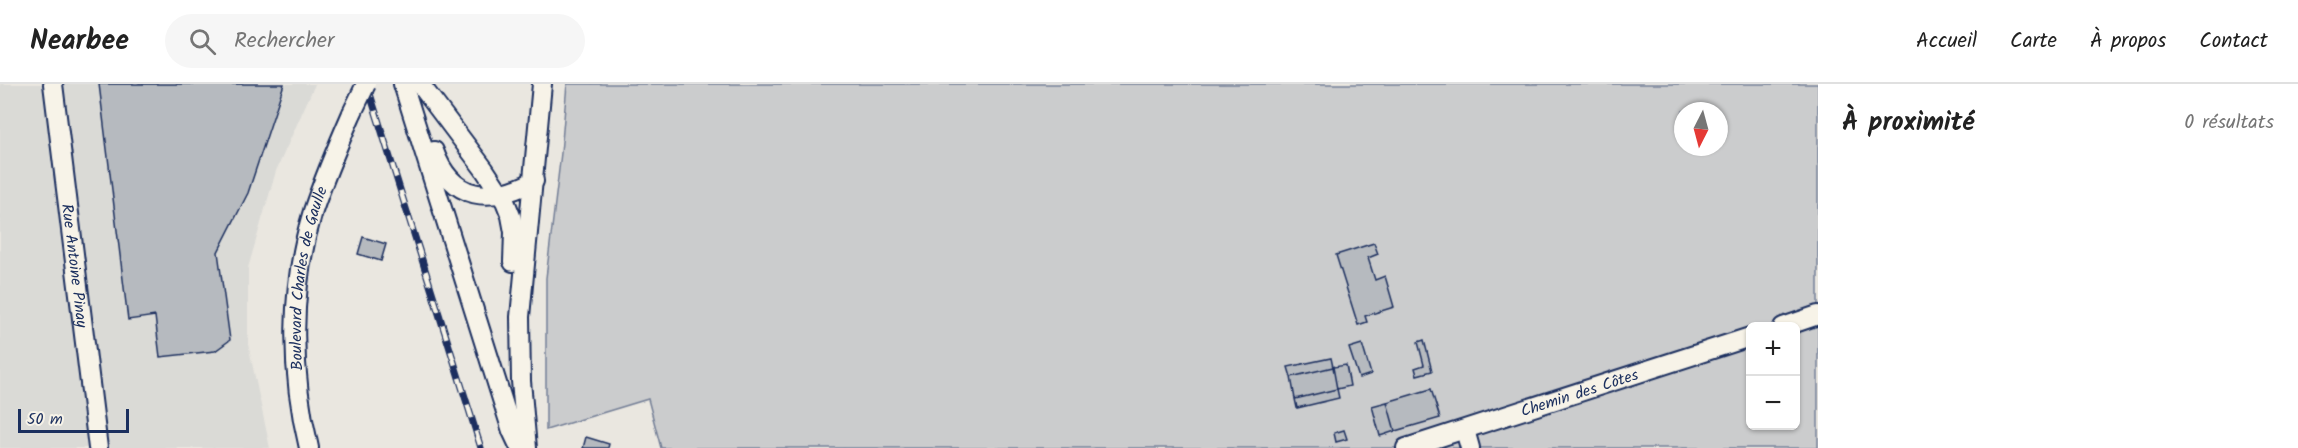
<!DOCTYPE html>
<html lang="fr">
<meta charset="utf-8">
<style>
:root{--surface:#fff;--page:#f6f6f6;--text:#222;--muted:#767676;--line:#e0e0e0}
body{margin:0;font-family:Kalam,sans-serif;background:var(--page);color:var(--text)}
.controls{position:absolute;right:18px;bottom:18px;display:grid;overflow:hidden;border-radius:9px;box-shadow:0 2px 4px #0004}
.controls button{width:54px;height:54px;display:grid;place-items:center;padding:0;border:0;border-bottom:2px solid var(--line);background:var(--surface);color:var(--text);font:30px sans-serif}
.compass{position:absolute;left:1674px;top:18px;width:54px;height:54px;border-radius:50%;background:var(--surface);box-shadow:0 2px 4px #0004;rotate:186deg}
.scale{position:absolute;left:18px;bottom:15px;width:111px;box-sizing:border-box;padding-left:6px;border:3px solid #1b2f5e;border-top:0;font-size:16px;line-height:21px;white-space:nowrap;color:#1b2f5e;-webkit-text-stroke:4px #f7f3e8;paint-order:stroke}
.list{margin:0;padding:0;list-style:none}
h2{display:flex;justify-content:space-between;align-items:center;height:78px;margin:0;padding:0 24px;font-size:26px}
h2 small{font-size:20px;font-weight:400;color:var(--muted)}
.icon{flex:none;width:33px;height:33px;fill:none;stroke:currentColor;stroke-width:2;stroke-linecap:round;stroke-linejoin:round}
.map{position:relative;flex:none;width:1818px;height:364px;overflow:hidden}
header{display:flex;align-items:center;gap:36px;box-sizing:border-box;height:84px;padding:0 30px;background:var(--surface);border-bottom:2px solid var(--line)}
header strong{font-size:28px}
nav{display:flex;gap:33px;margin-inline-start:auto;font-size:21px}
.search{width:420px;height:54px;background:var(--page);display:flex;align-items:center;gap:15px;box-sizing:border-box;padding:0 21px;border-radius:33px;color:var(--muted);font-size:22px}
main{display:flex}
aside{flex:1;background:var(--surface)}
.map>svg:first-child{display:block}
.built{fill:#dadad6}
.green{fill:#cbcccd;stroke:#737e96;stroke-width:1.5;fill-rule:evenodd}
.building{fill:#b6babf;stroke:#1b2f5e;stroke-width:1.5}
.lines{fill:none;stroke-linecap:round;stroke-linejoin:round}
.minor-casing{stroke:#1b2f5e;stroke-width:22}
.minor{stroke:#f7f3e8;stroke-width:18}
.rail-casing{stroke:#1b2f5e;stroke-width:7}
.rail{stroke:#f7f3e8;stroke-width:4.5;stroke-dasharray:14;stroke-linecap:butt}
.minor-bridge-casing{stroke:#1b2f5e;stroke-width:22;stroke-linecap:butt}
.minor-bridge{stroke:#f7f3e8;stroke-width:18}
.labels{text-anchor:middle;stroke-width:4.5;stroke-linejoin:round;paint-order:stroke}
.street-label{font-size:16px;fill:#1b2f5e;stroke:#f7f3e8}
</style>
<header>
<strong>Nearbee</strong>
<div class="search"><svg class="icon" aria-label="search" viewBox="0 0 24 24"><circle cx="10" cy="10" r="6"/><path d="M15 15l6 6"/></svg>Rechercher</div>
<nav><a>Accueil</a><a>Carte</a><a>À propos</a><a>Contact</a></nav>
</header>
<main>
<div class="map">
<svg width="1818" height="364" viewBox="0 0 1818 364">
<rect width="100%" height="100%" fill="#eae7e0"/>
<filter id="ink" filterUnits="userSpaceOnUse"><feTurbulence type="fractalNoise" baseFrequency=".0167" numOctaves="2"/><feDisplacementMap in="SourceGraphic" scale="12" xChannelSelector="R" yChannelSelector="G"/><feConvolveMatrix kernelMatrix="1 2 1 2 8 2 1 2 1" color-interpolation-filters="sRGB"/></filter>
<g filter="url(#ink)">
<path class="built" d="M 0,0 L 315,0 L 276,87 L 248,184 L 248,260 L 270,364 L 0,364 Z"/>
<path class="green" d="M 567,0 L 1818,0 L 1818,364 L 661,364 L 648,315 L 546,346 L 546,194 L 561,69 ZM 1683,27 L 1719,27 L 1719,63 L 1683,63 ZM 1750,243 L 1796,243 L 1796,342 L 1750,342 Z"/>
<path class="building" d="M 99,0 L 284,0 L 248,109 L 218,168 L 230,256 L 215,267 L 160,273 L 155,232 L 128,236 Z
M 363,153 L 386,160 L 381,177 L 358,170 Z
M 1374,159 L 1378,170 L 1368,174 L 1375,196 L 1385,192 L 1394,223 L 1365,232 L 1367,238 L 1358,241 L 1336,171 Z
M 1424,256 L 1432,287 L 1417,291 L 1415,284 L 1424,281 L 1418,258 Z
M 1362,260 L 1371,290 L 1359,294 L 1349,264 Z
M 1331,274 L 1333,283 L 1291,293 L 1288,283 Z
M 1346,281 L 1350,302 L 1337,305 L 1333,283 Z
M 1333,283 L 1337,305 L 1295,315 L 1291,293 Z
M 1337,305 L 1339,314 L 1297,324 L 1295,315 Z
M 1431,305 L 1440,334 L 1395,347 L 1387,318 Z
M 1387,318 L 1395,347 L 1380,352 L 1372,322 Z
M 1344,346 L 1347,355 L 1336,358 L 1334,349 Z
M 586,353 L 609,360 L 608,364 L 583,364 Z"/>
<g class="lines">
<g class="minor-casing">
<g id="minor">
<path id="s1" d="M 53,0 L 98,364"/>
<path d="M 403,0 L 512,347 L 520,364"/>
<path d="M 420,0 L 484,85 L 505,117 L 511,132 L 514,148 L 513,178"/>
<path d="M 434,67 C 452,117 490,120 534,97"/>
<path d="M 1783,243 L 1818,231"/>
<path d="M 1465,346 L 1470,364"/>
<path id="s2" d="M 309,364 C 290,287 290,203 313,127 C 324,94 338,61 352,29"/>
<path d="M 527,364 L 521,297 L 520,233 L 542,0"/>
<path id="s3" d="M 1406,364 L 1750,253"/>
</g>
</g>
<use href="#minor" class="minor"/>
<g class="rail-casing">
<path id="rail" d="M 367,0 L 481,364"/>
</g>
<use href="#rail" class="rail"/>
<g class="minor-bridge-casing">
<path id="minor-bridge" d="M 352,29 L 366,0"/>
</g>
<use href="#minor-bridge" class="minor-bridge"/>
</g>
</g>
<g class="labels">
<g class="street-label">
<text dy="6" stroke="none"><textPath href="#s1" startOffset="183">Rue Antoine Pinay</textPath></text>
<text dy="6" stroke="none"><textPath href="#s2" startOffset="172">Boulevard Charles de Gaulle</textPath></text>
<text dy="6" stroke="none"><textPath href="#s3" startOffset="182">Chemin des Côtes</textPath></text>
</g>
</g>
</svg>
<div class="controls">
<button>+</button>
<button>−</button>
</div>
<svg class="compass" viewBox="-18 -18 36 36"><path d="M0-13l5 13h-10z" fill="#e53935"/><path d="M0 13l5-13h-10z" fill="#767676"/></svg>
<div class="scale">50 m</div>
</div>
<aside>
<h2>À proximité<small>0 résultats</small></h2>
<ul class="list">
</ul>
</aside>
</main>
